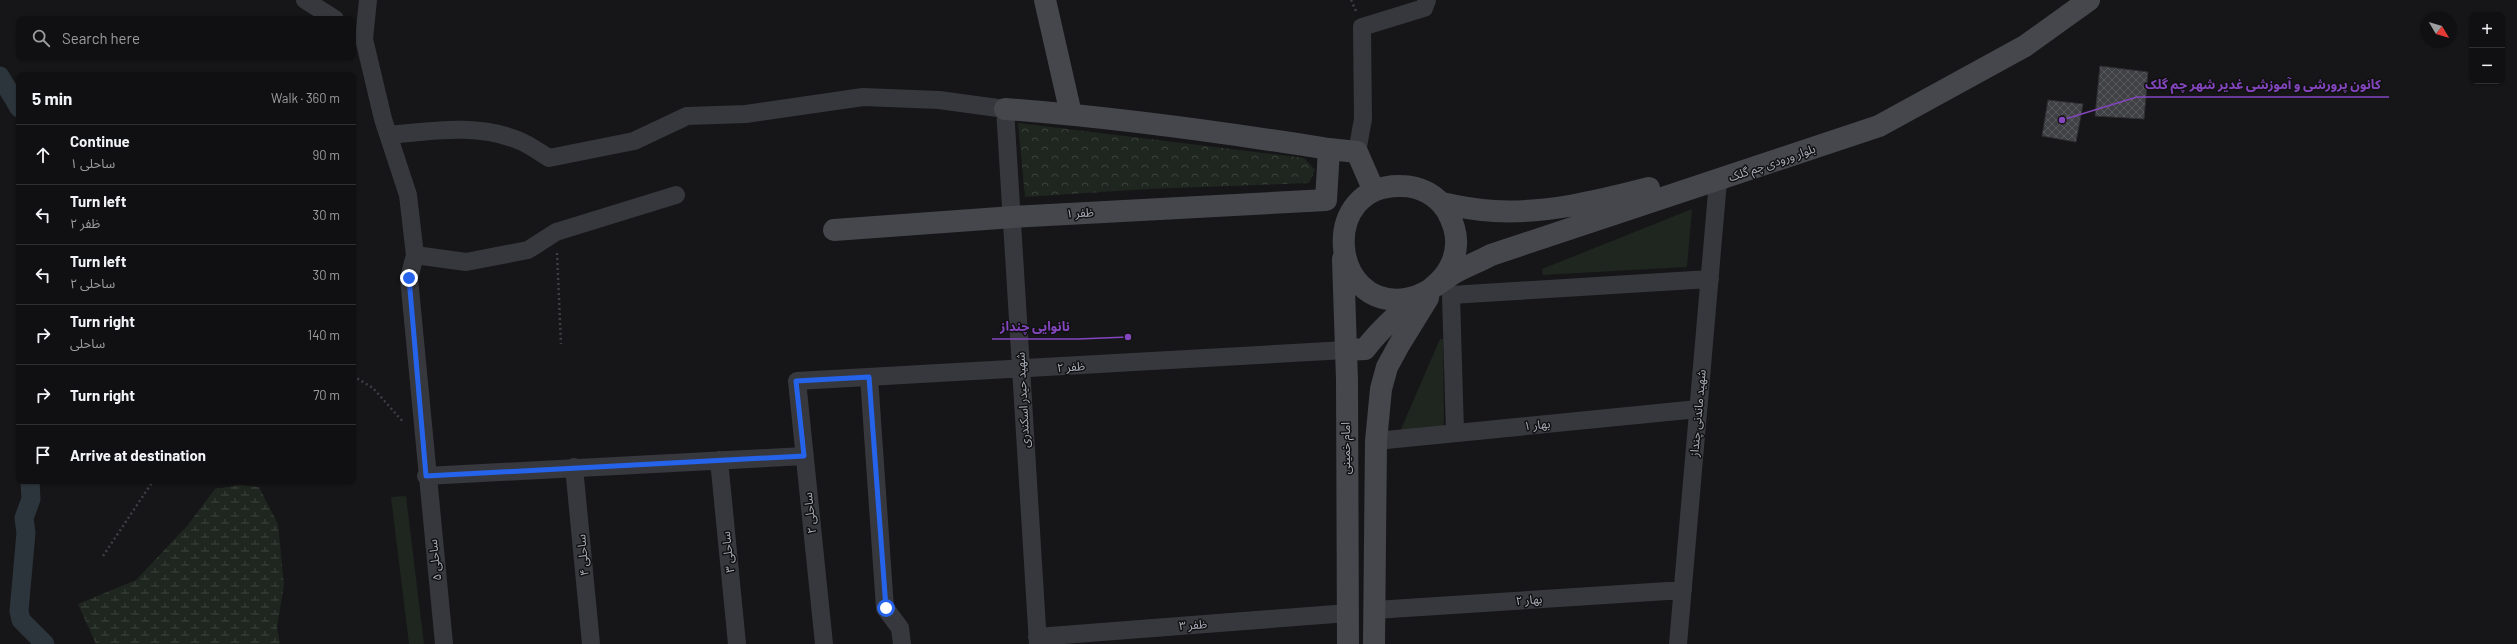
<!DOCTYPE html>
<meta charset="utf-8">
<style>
:root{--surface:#101012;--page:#1e1e20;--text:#f1f3f6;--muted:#9c9d9f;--line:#303032}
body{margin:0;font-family:Barlow,"Noto Sans Arabic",sans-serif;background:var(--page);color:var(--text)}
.controls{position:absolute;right:12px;top:12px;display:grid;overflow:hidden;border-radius:8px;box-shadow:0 1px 3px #0004}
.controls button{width:36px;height:36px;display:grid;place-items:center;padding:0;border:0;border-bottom:1px solid var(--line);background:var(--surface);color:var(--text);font:20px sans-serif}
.compass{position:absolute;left:2421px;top:12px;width:36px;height:36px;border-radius:50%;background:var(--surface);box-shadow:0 1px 3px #0004;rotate:128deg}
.stop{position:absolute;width:12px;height:12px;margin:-9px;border:3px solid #2563eb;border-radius:50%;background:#fff}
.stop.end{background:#2563eb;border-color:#fff;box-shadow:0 1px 4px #0008}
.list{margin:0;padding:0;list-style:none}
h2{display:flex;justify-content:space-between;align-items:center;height:52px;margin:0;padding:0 16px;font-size:17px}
h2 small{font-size:13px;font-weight:400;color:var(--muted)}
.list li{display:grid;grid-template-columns:26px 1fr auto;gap:12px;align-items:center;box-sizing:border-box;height:60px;padding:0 16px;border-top:1px solid var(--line)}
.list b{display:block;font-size:15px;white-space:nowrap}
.list p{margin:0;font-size:13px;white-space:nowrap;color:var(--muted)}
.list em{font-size:13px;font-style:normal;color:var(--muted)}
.icon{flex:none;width:22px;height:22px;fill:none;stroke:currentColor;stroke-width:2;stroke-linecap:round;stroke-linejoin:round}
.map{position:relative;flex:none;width:2517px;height:644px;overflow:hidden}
.search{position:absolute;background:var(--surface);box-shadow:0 1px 3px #0004;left:16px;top:16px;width:340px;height:44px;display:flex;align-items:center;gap:10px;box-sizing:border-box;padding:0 14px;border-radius:8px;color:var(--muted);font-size:15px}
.panel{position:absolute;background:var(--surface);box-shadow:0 1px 3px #0004;left:16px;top:72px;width:340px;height:412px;border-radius:8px}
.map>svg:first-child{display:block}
.grass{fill:#1e261f}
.forest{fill:url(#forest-crowns)}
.wetland{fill:url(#wetland-marsh)}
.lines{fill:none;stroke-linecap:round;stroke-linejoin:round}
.canal{stroke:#2c353c;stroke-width:19}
.building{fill:url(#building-cross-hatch);stroke:#303034}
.path{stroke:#3d3f44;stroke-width:2.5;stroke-dasharray:2 3;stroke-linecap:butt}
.street{stroke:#37383d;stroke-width:18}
.secondary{stroke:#45474d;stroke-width:22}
.route{stroke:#2563eb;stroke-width:5}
.labels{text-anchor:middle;stroke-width:3;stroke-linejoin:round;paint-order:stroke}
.street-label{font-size:12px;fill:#a8adb8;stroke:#111113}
.leader{fill:none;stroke:#8446be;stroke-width:1.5}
.callout-dot{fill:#8446be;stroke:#111113;stroke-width:1.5}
.callout-label{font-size:13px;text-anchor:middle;font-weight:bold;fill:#8446be;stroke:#111113;stroke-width:3;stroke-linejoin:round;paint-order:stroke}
</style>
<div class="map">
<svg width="2517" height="644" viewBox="0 0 2517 644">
<defs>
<pattern id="forest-crowns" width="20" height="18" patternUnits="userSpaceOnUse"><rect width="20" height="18" fill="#1e261f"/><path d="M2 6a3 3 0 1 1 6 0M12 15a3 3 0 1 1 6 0" fill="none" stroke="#3c433d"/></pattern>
<pattern id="wetland-marsh" width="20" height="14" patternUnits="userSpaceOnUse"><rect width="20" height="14" fill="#1e261f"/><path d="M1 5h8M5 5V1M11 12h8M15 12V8" fill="none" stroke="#3c433d"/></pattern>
<pattern id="building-cross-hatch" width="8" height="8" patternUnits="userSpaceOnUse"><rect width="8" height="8" fill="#404145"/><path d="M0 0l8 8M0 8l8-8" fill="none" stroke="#595a5e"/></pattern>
</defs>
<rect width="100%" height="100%" fill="#161618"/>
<path class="grass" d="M 1692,209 L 1687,267 L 1543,275 L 1542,269 Z
M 1440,339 L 1443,339 L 1444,423 L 1442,427 L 1403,431 L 1401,429 Z
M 406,496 L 424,644 L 409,644 L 391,497 Z"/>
<path class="forest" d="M 1018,123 L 1304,158 L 1315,170 L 1309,183 L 1148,189 L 1025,197 Z"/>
<path class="wetland" d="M 239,485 L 259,487 L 278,524 L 284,585 L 277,627 L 280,644 L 96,644 L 78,604 L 136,580 L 187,526 L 215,489 Z"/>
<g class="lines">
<path class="canal" d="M 0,76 L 19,108
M 30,481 L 31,499 L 24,518 L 26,533 L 19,611 L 21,620 L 45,644"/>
</g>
<path class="building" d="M 2100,66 L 2148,72 L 2144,119 L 2095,116 Z
M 2048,100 L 2083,104 L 2076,142 L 2042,136 Z"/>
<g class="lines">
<path class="path" d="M 1351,0 L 1356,11
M 557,253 L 561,344
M 353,376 L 373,388 L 404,423
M 103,556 L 153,481"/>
<path class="street" d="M 305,0 L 335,19
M 368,0 L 364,39 L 383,119 L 408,195 L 415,255 L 466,262 L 528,250 L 556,232 L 676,195
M 389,135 C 433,131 478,123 520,141 C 530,145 539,152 549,158 L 634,141 L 687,116 L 746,114 L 863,97 L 939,100 L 1005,109 L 1038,644
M 1357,152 L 1363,119 L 1362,27 L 1424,8 L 1427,0
M 415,255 L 409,278 L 444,644
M 869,377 L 885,608 L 900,628 L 902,644
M 1455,433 L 1451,295 L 1710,279
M 1376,441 L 1698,409
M 719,460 L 737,644
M 574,467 L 591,644
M 426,476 L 804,456
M 1375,610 L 1683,590
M 1037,637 L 1348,613
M 824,644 L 797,381 L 1346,350
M 1678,644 L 1718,181"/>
<path class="secondary" d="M 1045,0 L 1071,114
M 1005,109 C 1114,117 1221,132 1329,149 L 1326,200
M 1329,149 L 1357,152 L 1374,191
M 1442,203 C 1459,207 1476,210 1494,211 C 1545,214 1599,201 1649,188
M 834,230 L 1013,217 L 1326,200
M 1343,259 L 1347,380 L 1348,644
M 1346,350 L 1365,349 C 1375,336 1386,325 1398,314 C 1422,293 1454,281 1456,245 C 1457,233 1453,222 1447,211 C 1437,195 1420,186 1401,186 C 1319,184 1329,310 1406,299 C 1426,296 1439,282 1456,272 C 1467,266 1480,261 1491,255 L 1879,126 L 2025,46 L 2089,0
M 1374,644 L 1376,441 L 1381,389 L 1387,367 L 1399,345 L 1428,298"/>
</g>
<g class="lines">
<path class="route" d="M 409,278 L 426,476 L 804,456 L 796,381 L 869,377 L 886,608"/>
</g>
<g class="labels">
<g class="street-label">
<text transform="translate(1772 163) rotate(-19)" y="4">بلوار ورودی چم گلک</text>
<text transform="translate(1080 213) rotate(-3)" y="4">ظفر ۱</text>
<text transform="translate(1071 367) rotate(-4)" y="4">ظفر ۲</text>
<text transform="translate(1023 400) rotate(-93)" y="4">شهید حیدر اسکندری</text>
<text transform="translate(1698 413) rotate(-85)" y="4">شهید ماندنی چنداز</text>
<text transform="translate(1537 425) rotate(-6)" y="4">بهار ۱</text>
<text transform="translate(1346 448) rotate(-90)" y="4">امام خمینی</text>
<text transform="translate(810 513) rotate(-96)" y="4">ساحلی ۲</text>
<text transform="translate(728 552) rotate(-96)" y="4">ساحلی ۳</text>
<text transform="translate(583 555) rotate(-95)" y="4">ساحلی ۴</text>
<text transform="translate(435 560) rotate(-96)" y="4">ساحلی ۵</text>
<text transform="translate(1529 600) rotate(-4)" y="4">بهار ۲</text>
<text transform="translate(1193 625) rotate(-4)" y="4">ظفر ۳</text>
</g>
</g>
<path class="leader" d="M2062 120L2137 97H2389M1128 337L1078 339H992"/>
<g class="callout-dot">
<circle cx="2062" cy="120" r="4"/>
<circle cx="1128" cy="337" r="4"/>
</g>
<g class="callout-label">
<text x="2263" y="89">کانون پرورشی و آموزشی غدیر شهر چم گلک</text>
<text x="1035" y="331">نانوایی چنداز</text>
</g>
</svg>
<div class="controls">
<button>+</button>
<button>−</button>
</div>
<svg class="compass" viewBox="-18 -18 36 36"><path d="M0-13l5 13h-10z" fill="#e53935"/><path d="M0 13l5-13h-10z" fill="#9c9d9f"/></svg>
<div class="stop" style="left:886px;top:608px"></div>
<div class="stop end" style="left:409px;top:278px"></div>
<div class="search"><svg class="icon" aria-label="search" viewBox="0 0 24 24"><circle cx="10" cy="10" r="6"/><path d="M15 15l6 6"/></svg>Search here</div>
<section class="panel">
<h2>5 min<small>Walk · 360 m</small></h2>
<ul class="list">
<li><svg class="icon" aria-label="ahead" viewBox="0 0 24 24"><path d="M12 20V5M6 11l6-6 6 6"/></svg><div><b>Continue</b><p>ساحلی ۱</p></div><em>90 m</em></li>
<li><svg class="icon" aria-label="left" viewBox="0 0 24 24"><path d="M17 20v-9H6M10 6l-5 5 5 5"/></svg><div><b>Turn left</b><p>ظفر ۲</p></div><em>30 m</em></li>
<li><svg class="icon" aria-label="left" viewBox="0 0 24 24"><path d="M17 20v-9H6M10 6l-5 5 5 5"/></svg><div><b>Turn left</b><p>ساحلی ۲</p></div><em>30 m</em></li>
<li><svg class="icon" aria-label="right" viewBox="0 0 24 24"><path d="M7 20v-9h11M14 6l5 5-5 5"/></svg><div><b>Turn right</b><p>ساحلی</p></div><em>140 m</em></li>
<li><svg class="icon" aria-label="right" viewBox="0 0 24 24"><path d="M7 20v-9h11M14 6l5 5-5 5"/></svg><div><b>Turn right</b></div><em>70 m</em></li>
<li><svg class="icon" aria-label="arrive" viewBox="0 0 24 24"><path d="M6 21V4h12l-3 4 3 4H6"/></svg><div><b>Arrive at destination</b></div></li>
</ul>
</section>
</div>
